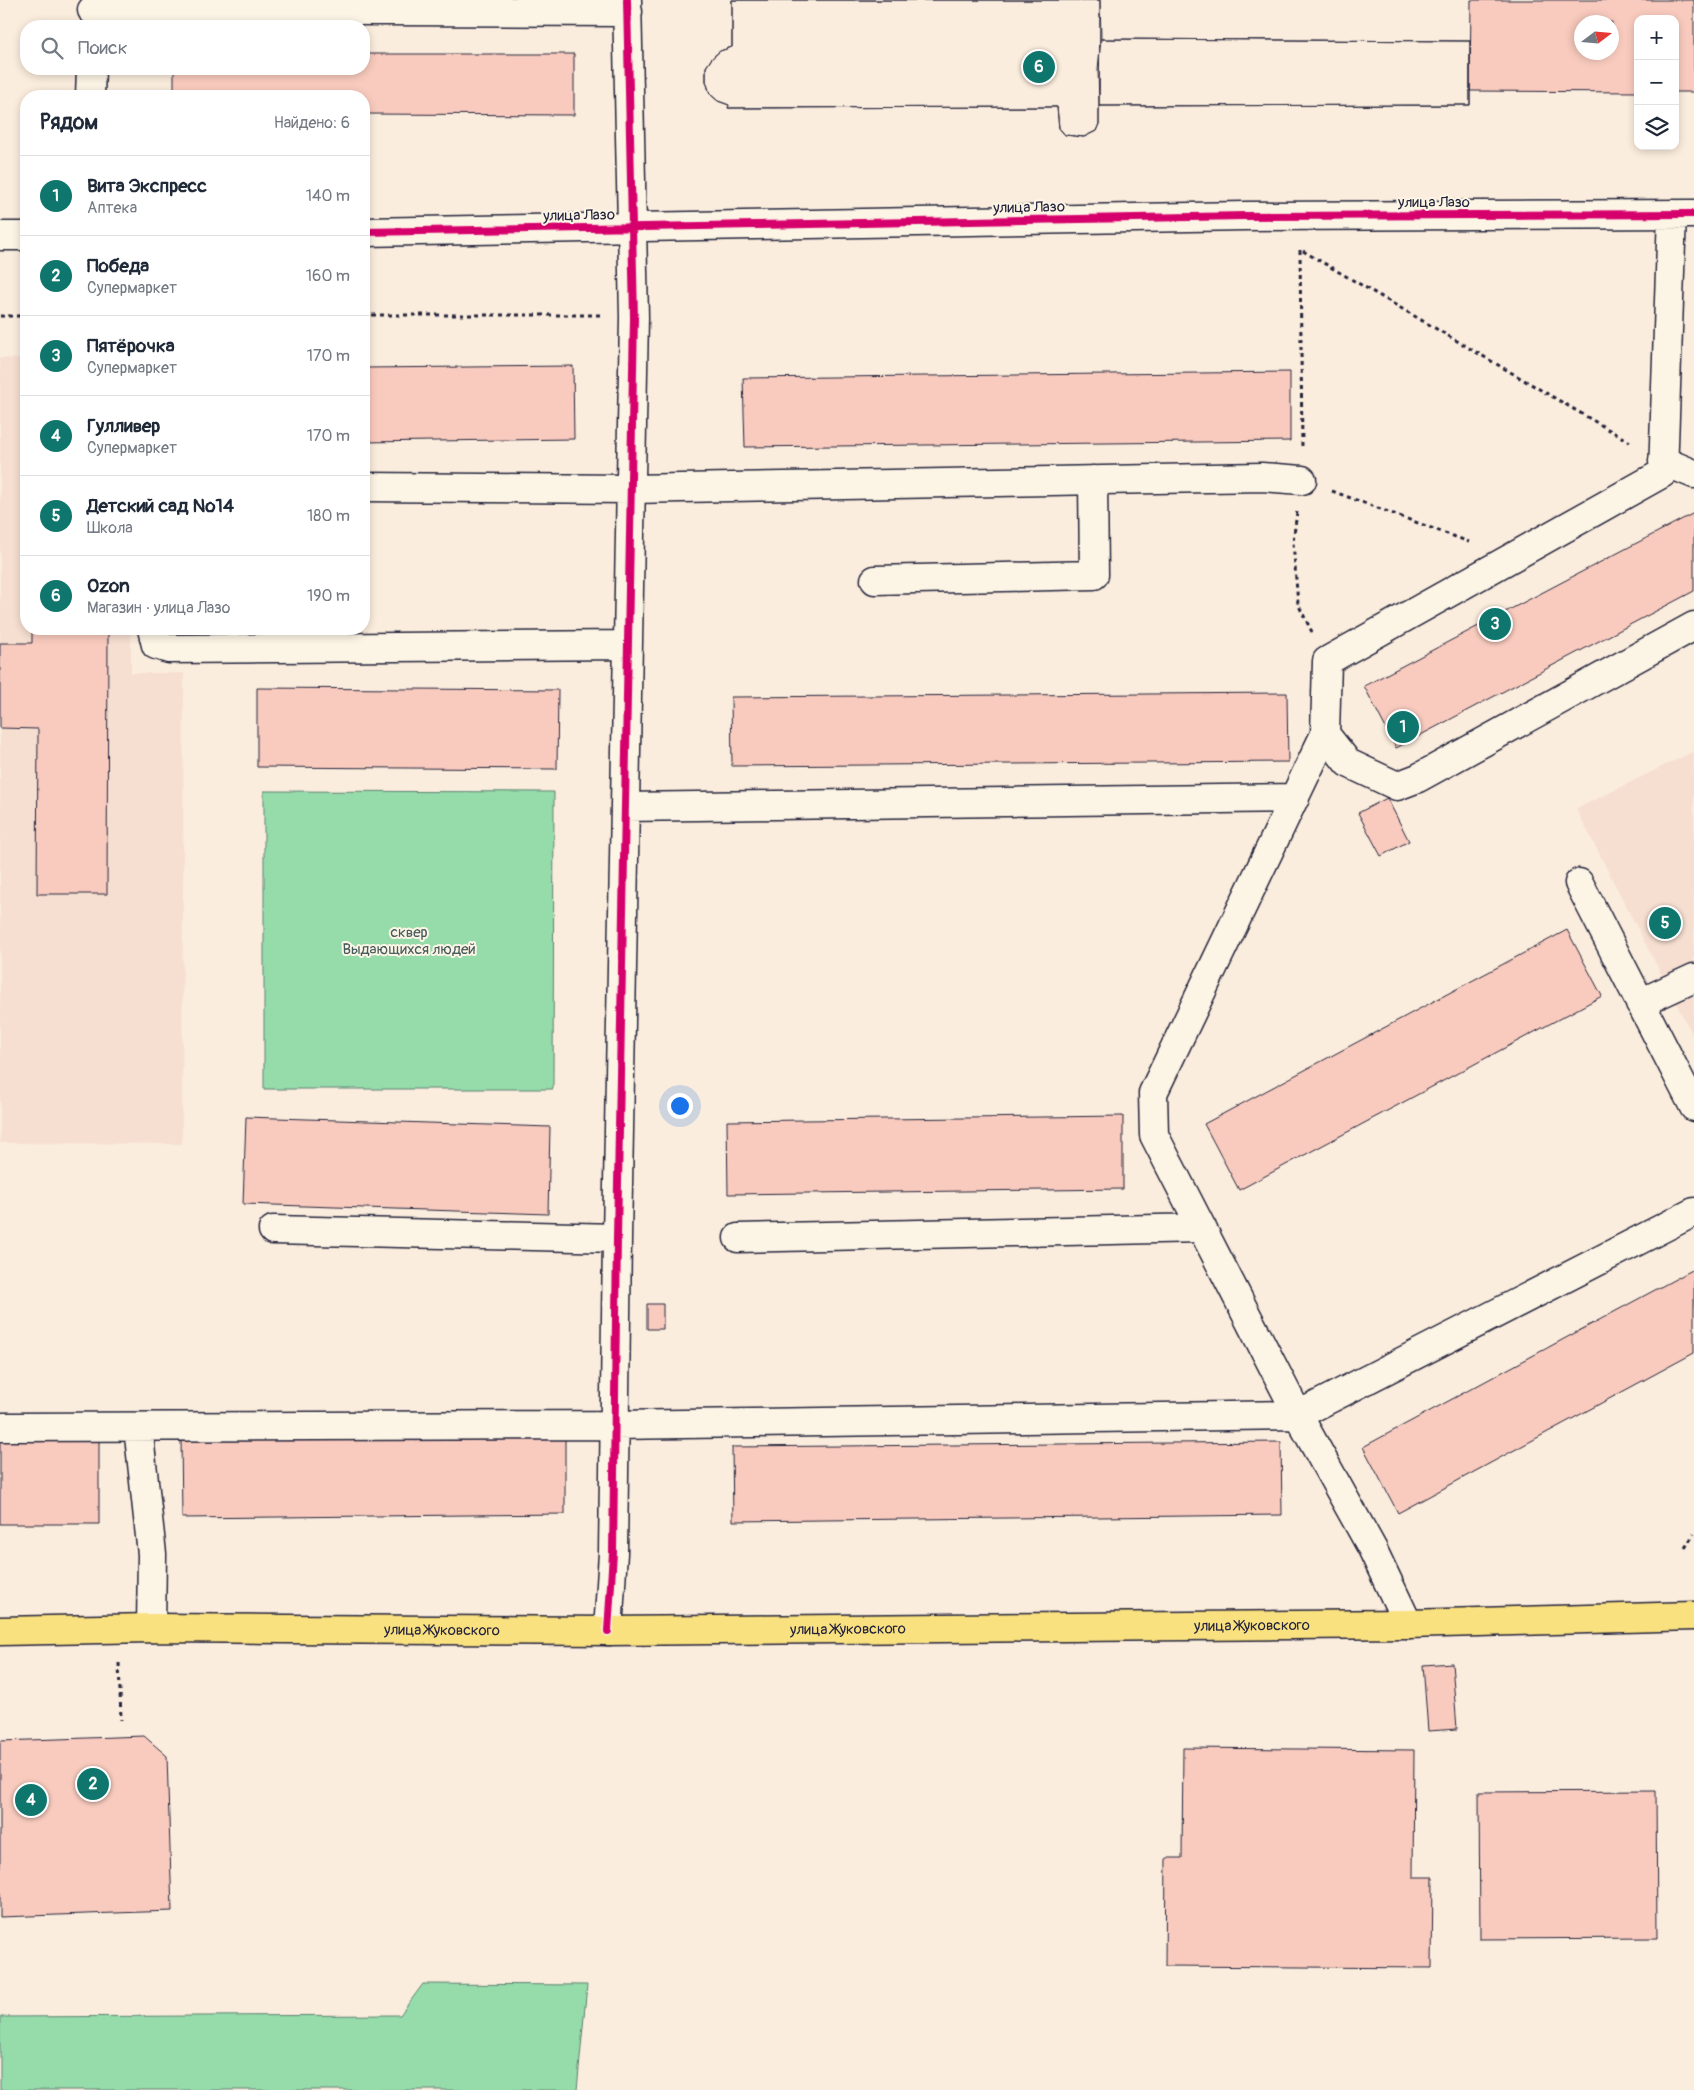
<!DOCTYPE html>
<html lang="ru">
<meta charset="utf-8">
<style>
:root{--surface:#fff;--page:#f2f2f3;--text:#1f2937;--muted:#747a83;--line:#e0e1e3;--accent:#0f766e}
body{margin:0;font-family:Pangolin,sans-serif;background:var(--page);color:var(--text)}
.controls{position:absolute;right:15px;top:15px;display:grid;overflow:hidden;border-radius:10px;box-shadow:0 2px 8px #0003}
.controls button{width:45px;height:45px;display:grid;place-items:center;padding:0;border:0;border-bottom:1px solid var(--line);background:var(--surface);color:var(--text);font:25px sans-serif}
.compass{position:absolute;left:1574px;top:15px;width:45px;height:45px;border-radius:50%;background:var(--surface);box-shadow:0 2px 8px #0003;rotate:74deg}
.you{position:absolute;left:679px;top:1105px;width:18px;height:18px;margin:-12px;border:4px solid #fff;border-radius:50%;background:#1a73e8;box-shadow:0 0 0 8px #1a73e833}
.badge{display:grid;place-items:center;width:32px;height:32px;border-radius:50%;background:var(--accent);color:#fff;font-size:16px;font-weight:700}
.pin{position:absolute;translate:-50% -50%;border:2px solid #fff;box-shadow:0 1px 5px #0006}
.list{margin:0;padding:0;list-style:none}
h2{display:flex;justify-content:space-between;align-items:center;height:65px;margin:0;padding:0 20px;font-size:21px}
h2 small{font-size:16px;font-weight:400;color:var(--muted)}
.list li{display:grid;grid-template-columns:32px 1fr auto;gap:15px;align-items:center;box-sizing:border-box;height:80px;padding:0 20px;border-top:1px solid var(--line)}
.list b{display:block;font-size:19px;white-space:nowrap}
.list p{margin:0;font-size:16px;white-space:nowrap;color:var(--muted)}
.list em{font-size:16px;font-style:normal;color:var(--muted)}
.icon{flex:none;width:28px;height:28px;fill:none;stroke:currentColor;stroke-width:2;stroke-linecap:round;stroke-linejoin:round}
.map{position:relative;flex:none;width:1694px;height:2090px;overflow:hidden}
.search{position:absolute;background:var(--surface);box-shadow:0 2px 8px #0003;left:20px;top:20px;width:350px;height:55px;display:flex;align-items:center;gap:12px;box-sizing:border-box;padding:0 18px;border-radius:20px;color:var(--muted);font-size:19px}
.panel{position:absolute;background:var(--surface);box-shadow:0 2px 8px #0003;left:20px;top:90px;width:350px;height:545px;border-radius:20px}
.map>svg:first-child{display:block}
.built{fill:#f6dfd1}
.green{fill:#96dcaa;stroke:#5c7f72}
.building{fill:#f9cbbe;stroke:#22223b;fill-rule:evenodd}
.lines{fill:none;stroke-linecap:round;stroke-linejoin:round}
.minor-casing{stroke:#22223b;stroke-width:31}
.major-casing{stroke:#22223b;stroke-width:31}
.path{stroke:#22223b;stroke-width:3;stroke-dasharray:4 4;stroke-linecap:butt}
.minor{stroke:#fcf5e5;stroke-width:28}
.major{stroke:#fae180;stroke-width:28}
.cycleway-casing{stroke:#fcf5e5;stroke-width:11}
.cycleway{stroke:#d6006c;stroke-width:8}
.labels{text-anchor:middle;stroke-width:4;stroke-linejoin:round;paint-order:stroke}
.street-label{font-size:15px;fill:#22223b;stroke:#fcf5e5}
.park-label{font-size:15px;fill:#455a5c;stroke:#fcf5e5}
</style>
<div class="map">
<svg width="1694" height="2090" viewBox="0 0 1694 2090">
<rect width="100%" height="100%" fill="#fbeddd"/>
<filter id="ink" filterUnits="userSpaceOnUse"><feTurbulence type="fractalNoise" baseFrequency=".02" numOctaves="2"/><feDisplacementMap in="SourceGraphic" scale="10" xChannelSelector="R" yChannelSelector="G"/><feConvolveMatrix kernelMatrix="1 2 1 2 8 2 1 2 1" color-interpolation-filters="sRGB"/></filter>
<g filter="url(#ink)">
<path class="built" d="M 0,358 L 26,359 L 26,629 L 131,629 L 131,673 L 184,673 L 182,1144 L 0,1143 Z
M 1694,751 L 1694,1038 L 1576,809 Z"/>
<path class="green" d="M 264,791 L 554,792 L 553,1089 L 264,1089 Z
M 423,1984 L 587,1985 L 577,2090 L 0,2090 L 0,2017 L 400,2015 Z"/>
<path class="building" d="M 732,0 L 1100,0 L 1099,124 L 1096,131 L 1084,137 L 1065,135 L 1059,128 L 1057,107 L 728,108 L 729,105 L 718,101 L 710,94 L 706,81 L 706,67 L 712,58 L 720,51 L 732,47 Z
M 732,0 L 1100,0 L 1101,39 L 1470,41 L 1470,105 L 1099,106 L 1099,124 L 1096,131 L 1084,137 L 1065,135 L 1059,128 L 1057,107 L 728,108 L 729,105 L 718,101 L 710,94 L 706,81 L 706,67 L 712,58 L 720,51 L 732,47 Z
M 1471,0 L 1694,0 L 1694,92 L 1675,92 L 1675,19 L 1638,19 L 1638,92 L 1470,91 ZM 1582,22 L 1612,22 L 1612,52 L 1582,52 Z
M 1101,39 L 1470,41 L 1470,105 L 1099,106 L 1098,69 Z
M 364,54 L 574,54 L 574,115 L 364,114 L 364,96 L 174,96 L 174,69 L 364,69 Z
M 573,366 L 574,439 L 364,442 L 364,368 Z
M 1290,372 L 1290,441 L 745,447 L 743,378 Z
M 1694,513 L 1694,591 L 1396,748 L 1364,686 Z
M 32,629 L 108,629 L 107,894 L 37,894 L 38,729 L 0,728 L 0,643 L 32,643 Z
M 257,688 L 558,690 L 557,769 L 257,767 Z
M 1287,693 L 1288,762 L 732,766 L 731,697 Z
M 1387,798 L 1409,841 L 1381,856 L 1358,813 Z
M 1567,930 L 1602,996 L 1239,1190 L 1204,1124 Z
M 1123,1116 L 1123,1189 L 728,1194 L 727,1121 Z
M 246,1117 L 550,1127 L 548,1214 L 243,1204 Z
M 1694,1269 L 1694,1353 L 1398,1513 L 1363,1447 Z
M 647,1304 L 663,1304 L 663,1329 L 647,1329 Z
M 565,1435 L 565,1514 L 182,1518 L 181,1439 Z
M 0,1441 L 99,1441 L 99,1524 L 0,1524 Z
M 1281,1442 L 1282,1515 L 733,1521 L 732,1447 Z
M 1452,1663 L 1457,1729 L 1428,1731 L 1423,1665 Z
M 144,1736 L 167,1756 L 172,1911 L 0,1917 L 0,1741 Z
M 1183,1748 L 1414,1750 L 1413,1877 L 1433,1877 L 1432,1968 L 1165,1966 L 1166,1858 L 1182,1858 Z
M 1656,1791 L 1657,1938 L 1480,1939 L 1479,1792 Z"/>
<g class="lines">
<g class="minor-casing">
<path id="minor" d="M 92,10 L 628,12
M 90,96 L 91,69
M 364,232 L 1245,216 L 1694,214
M 0,236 L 26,236
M 1663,461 L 1694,474
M 364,487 L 631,489 L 1262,477 L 1302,480
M 875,580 L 1094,575 L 1093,480
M 152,629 L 156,645 L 169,649 L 628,645
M 1325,734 L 1348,763 L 1397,786 L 1418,778 L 1694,626
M 625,807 L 1295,798
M 1579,883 L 1694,1107
M 1640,1003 L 1694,978
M 273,1230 L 617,1238
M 738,1238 L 1202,1228
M 0,1427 L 614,1425 L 1298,1415 L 1694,1212
M 138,1427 L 152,1554 L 151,1628
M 1408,1624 L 1372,1548 L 1298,1415 L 1154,1135 L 1153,1093 L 1325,734 L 1327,661 L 1663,473 L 1672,214
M 608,1631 L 613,1553 L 617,1238 L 634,317 L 627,0"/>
</g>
<g class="major-casing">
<g id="major">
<path id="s1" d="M 0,1631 L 151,1628 L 608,1631 L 1408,1624 L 1694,1616"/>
</g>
</g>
<path class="path" d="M 1300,250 L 1302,446
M 1303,251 L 1630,442
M 364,315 L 601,315
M 0,316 L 26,316
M 1332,491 L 1469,542
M 1297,512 L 1293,542 L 1298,604 L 1312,632
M 1685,1548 L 1694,1534
M 119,1663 L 121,1720"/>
<use href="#minor" class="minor"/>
<use href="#major" class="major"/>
<g class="cycleway-casing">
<path id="cycleway" d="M 364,232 L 1245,216 L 1694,214
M 608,1631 L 613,1553 L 617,1238 L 634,317 L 627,0"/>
</g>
<use href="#cycleway" class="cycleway"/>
</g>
</g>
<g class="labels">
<g class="street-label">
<text x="1434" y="207">улица Лазо</text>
<text transform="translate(1029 207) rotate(-1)" y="5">улица Лазо</text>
<text transform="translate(579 215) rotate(-1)" y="5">улица Лазо</text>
<text dy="5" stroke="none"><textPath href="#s1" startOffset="1252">улица Жуковского</textPath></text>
<text dy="5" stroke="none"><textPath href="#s1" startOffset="848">улица Жуковского</textPath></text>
<text dy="5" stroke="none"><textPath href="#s1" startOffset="442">улица Жуковского</textPath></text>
</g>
<g class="park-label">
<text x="409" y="937">сквер<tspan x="409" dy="17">Выдающихся людей</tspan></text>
</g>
</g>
</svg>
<div class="controls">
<button>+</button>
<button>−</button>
<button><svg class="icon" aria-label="layers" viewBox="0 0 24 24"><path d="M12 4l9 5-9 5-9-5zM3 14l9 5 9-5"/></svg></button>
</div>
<svg class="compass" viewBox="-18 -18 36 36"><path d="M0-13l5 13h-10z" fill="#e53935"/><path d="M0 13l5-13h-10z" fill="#747a83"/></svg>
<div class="you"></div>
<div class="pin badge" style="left:1403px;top:727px">1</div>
<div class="pin badge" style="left:93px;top:1784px">2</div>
<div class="pin badge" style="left:1495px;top:624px">3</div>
<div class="pin badge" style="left:31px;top:1800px">4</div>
<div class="pin badge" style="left:1665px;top:923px">5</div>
<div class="pin badge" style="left:1039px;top:67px">6</div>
<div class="search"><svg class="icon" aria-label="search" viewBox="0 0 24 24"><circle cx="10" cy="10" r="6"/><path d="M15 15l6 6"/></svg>Поиск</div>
<section class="panel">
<h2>Рядом<small>Найдено: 6</small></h2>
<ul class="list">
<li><span class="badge">1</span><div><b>Вита Экспресс</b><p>Аптека</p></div><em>140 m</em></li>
<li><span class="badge">2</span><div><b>Победа</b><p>Супермаркет</p></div><em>160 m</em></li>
<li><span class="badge">3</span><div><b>Пятёрочка</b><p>Супермаркет</p></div><em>170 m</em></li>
<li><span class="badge">4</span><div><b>Гулливер</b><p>Супермаркет</p></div><em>170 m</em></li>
<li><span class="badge">5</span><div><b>Детский сад №14</b><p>Школа</p></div><em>180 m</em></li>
<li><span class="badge">6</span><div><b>Ozon</b><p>Магазин · улица Лазо</p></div><em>190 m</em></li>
</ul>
</section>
</div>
